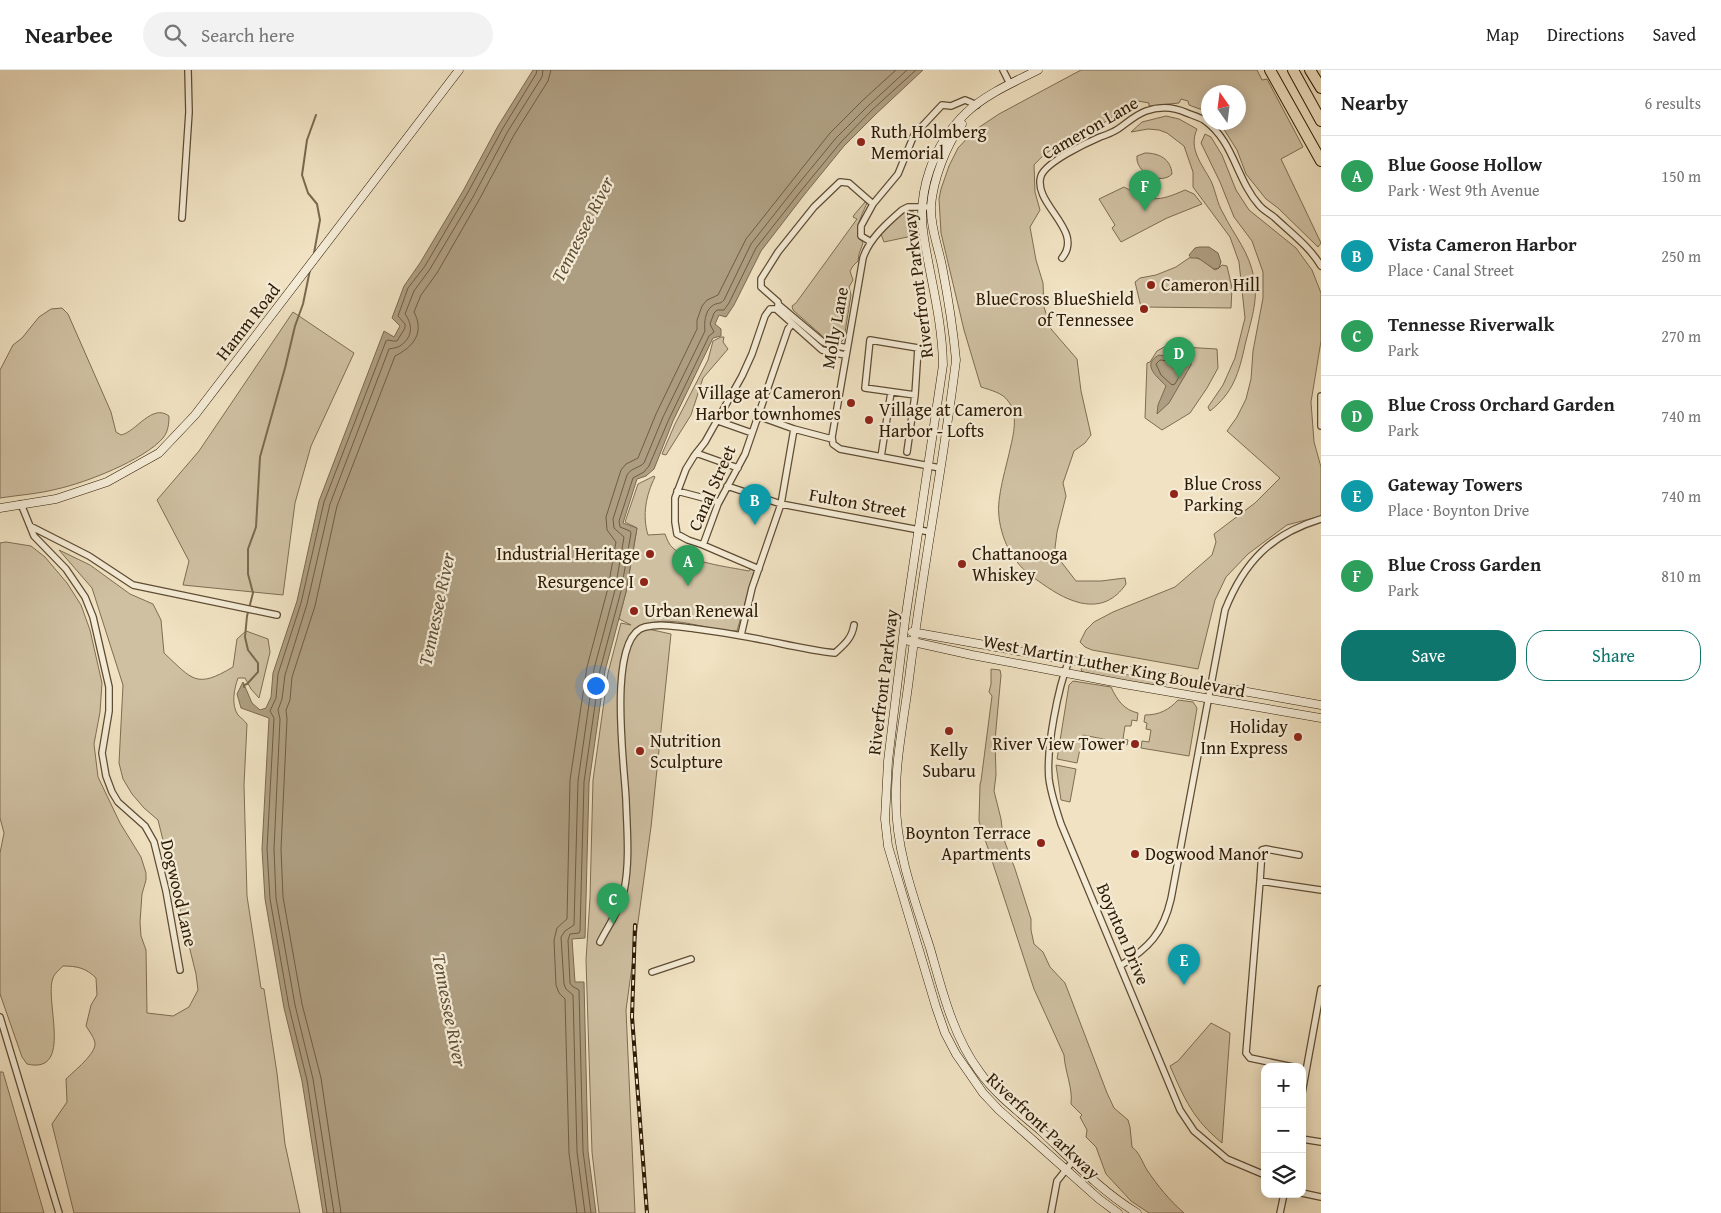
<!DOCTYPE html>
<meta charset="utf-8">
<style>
:root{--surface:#fff;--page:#f2f2f2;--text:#222;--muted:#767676;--line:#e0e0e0;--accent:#0f766e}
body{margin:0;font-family:"Gentium Book Plus",serif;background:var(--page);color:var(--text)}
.controls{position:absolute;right:15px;bottom:15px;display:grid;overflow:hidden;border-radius:10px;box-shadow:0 2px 12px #0003}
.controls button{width:45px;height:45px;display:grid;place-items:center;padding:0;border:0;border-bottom:1px solid var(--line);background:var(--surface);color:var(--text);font:25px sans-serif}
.compass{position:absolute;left:1201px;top:15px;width:45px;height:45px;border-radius:50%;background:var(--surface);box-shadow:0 2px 12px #0003;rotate:346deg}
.you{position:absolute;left:595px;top:615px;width:18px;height:18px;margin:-12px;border:4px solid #fff;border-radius:50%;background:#1a73e8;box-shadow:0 0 0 8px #1a73e833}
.badge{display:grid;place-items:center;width:32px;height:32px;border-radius:50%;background:var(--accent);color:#fff;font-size:16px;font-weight:700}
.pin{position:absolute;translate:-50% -41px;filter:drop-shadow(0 1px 2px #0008)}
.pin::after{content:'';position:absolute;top:26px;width:18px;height:15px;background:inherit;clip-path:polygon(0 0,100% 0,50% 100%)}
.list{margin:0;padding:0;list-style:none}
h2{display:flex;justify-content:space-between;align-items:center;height:65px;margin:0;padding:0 20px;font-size:21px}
h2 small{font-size:16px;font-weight:400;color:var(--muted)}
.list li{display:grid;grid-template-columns:32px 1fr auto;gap:15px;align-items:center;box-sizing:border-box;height:80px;padding:0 20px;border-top:1px solid var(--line)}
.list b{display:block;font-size:19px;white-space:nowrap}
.list p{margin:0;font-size:16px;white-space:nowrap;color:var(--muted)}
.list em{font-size:16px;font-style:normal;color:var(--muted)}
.actions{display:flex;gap:10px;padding:15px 20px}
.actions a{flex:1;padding:11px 0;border:1px solid var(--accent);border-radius:20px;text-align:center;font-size:18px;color:var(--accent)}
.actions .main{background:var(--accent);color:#fff}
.icon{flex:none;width:28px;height:28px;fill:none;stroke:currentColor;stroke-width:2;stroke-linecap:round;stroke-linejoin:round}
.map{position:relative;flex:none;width:1321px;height:1143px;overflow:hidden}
header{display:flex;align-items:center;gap:30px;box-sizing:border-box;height:70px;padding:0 25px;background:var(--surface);border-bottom:1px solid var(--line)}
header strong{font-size:24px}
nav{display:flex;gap:28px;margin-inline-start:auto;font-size:18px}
.search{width:350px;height:45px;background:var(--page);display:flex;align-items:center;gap:12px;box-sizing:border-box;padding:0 18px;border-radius:28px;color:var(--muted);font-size:19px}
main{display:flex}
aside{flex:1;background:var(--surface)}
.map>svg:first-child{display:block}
.green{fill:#cfc0a2;stroke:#7e6d52}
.water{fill:#ae9e81;stroke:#7a694f}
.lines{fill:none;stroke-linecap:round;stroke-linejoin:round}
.shore{stroke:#6e5c42;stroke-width:1}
.stream{stroke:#7a694f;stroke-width:2}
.minor-casing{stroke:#5e4c33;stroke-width:8}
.secondary-casing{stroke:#2d1a03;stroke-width:9}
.motorway-casing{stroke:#2d1a03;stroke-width:12}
.minor{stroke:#f5ecd7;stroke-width:5.5}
.secondary{stroke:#f5ecd7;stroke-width:8}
.motorway{stroke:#f0e2c2;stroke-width:10}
.rail-casing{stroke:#2d1a03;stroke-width:4}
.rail{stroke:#f5ecd7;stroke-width:2;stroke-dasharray:5.5;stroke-linecap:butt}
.poi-dot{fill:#8f2418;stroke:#f5ecd7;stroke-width:2}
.labels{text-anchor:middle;stroke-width:4.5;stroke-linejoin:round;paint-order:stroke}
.street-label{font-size:18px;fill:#2d1a03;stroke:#f5ecd7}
.poi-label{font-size:18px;fill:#2d1a03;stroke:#f5ecd7;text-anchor:start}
.water-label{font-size:19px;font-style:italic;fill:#614f35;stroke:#f5ecd7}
</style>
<header>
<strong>Nearbee</strong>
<div class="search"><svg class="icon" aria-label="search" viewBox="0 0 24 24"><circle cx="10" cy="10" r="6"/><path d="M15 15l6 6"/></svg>Search here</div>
<nav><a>Map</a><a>Directions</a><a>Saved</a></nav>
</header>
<main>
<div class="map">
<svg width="1321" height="1143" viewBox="0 0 1321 1143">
<rect width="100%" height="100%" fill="#f0e2c2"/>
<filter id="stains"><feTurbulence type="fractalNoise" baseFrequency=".004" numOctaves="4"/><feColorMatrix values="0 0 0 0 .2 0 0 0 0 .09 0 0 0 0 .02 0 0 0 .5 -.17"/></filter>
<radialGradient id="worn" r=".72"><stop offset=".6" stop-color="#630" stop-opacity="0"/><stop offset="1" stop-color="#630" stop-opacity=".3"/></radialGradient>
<path class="green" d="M 1081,0 L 1257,0 L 1262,10 L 1267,9 L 1303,77 L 1281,89 L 1321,173 L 1318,177 L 1278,138 L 1266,129 L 1246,104 L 1237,80 L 1220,53 L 1238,52 L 1238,22 L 1208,22 L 1208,42 L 1189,35 L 1188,31 L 1181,29 L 1179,33 L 1149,36 L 1149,33 L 1138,31 C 1124,40 1110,50 1096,57 C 1073,68 1050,76 1034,95 L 1035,122 L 1040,140 L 1030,157 L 1036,190 L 1043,213 L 1044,237 L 1051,259 L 1077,289 L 1081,321 L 1091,365 L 1085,373 L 1074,381 L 1063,413 L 1066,426 L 1057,462 L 1055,478 L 1059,489 L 1076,511 L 1101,511 L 1125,508 L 1126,514 C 1115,530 1101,537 1081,533 C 1064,529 1051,520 1037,510 C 1015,496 1002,473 999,447 C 996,428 1007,395 1011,375 C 1014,362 1018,343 1008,331 C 1003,323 990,320 981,317 L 964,260 L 941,163 L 939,129 L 941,119 L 949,96 L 958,78 L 975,60 L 999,44 Z
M 1166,46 L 1179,49 L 1197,59 C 1188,79 1202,94 1211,111 C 1216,122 1217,133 1223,143 C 1235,167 1249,181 1254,208 C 1259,229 1250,254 1245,275 C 1239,303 1233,323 1210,341 L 1208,337 L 1223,315 L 1235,288 L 1245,248 L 1239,192 L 1230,167 L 1193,117 L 1193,102 L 1184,76 L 1167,63 L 1159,60 L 1148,59 L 1131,62 L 1142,52 Z
M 1205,64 L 1211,67 L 1222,85 L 1236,120 L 1249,140 L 1296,178 L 1312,200 L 1321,223 L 1321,271 L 1311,332 L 1314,372 L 1321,397 L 1321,446 L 1287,455 L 1248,484 L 1226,507 L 1215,530 L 1198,599 L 1092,580 L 1085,577 L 1080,572 L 1086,560 L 1094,552 L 1113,542 L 1175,517 L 1212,485 L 1216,472 L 1214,464 L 1255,433 L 1280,408 L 1227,361 L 1237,347 L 1246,329 L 1251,309 L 1253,281 L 1263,228 L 1263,202 L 1252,171 L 1234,147 L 1220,112 L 1201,73 Z
M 1145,83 C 1159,83 1171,89 1172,104 C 1160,116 1135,102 1137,86 Z
M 1124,117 C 1150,132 1158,132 1185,120 L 1194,124 L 1202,134 L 1167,148 L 1121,172 L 1112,158 L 1115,155 L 1099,129 Z
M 865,132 L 867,133 C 861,147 853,160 863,173 L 859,184 L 858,191 L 853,196 L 850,201 L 853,210 L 849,217 L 851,225 L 844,269 L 840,273 L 828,271 L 793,240 L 792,236 L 796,233 L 857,149 L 853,147 L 854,145 Z
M 913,141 L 917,165 L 884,172 L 881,164 L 902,144 Z
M 1194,187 L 1202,190 L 1215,200 L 1219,198 L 1222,195 L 1227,196 L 1232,218 L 1231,238 L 1141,237 L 1135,212 L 1140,208 L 1156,205 L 1176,197 L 1189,188 Z
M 62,238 L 68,244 L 111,342 L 116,362 L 121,365 C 136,362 152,333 169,346 C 169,354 168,362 163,368 C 144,390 85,413 57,419 C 38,424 19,425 0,428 L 0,300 L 13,275 L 22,268 L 39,247 L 51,239 Z
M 293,242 L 354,283 L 311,376 L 295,433 L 283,525 L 183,515 L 189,491 L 157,430 L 199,381 Z
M 721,267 L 724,267 L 723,272 L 728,279 L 703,308 L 691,345 L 666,385 L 662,384 L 675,354 L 708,290 L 713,271 Z
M 1166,276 L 1217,279 L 1218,298 L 1207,318 L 1190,343 L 1162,360 L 1145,348 L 1147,293 L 1150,292 L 1157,281 Z
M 654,406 L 655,407 C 646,425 642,445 648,465 L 665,464 C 667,469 669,475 673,478 C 687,492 729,497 749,501 L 751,498 L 754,501 L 737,561 C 705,561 670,542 639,557 L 671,564 L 651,757 L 626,940 L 635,1143 L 599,1143 L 592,1082 L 586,890 L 590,828 L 593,710 L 608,603 L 621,553 L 631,555 L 619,549 L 626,522 L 637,458 L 625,452 L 638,414 Z
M 6,472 L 31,476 L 45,487 L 67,513 L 81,535 L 90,560 L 102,613 L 100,642 L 94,674 L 98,707 L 120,753 L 141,787 L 146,803 L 146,810 L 142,824 L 140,852 L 141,866 L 146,880 L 147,943 L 173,946 L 189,937 L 198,920 L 196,904 L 158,750 L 144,738 L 132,724 L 123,709 L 119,693 L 123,615 L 92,518 L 59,480 L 90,495 L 130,524 L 153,534 L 161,550 L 164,583 C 193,610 196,619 233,597 L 237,569 L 246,561 L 268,569 L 270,582 L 259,628 L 251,619 L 245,608 L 238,608 C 234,619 231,635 238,645 C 241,648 244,650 247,654 L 244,715 L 247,826 L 261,918 L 264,919 L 277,1003 L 285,1074 L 300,1143 L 74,1143 L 52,1054 L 67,1032 L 66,1009 C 74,1001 96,984 95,973 C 94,967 89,961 86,956 L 91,935 L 97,925 L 96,908 C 86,898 77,896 63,896 C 60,899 54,904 53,908 C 44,930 74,1005 27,994 L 22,987 L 0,924 L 0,783 L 4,763 L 0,748 L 0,473 Z
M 1083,597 C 1113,603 1144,602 1172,613 C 1149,619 1107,606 1082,602 L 1081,599 Z
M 991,599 L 1000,600 L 1001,605 L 995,670 L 996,705 L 994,721 L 1001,749 L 1003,767 L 1015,799 L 1031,849 L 1031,860 L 1034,874 L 1043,882 L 1050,897 L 1065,913 L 1107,1023 L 1114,1038 L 1128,1050 L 1130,1057 L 1132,1077 C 1140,1083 1142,1092 1147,1100 C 1158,1116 1169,1130 1184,1143 L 1149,1143 L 1131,1131 L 1106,1104 L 1096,1077 L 1086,1067 L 1087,1060 L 1080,1047 L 1082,1045 L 1071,1034 C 1073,1018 1065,1002 1064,985 L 1034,919 L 979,751 L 980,714 L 981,711 L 992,626 L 989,622 L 991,614 Z
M 1073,611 L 1111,617 C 1117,630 1124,640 1138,643 L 1137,651 L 1132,650 L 1131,656 L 1125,656 L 1123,669 L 1128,670 L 1127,675 L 1118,672 L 1083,665 L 1077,693 L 1057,689 L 1069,615 Z
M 1178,630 L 1193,632 L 1197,638 L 1189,686 L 1141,678 L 1142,671 L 1149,672 L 1151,660 L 1146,659 L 1147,653 L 1144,652 L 1145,645 C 1159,645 1169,640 1178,630 Z
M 1056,695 L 1076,699 L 1070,732 L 1061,730 Z
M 1211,953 L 1230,963 L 1222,1073 C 1193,1049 1185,1030 1170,996 L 1178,991 Z
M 0,1002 L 3,1002 L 44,1143 L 0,1143 Z"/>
<path class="water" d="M 533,0 L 923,0 L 876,44 L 844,76 L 804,125 L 761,181 L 734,235 L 726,247 L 719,245 L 715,254 L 721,259 L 721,266 L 713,268 L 673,351 L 654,399 L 646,406 L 637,409 L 623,453 L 637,458 L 626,522 L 605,601 L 589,713 L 585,868 L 572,869 L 575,912 L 584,912 L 588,1081 L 596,1143 L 323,1143 L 302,1011 L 284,938 L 265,829 L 262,779 L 269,648 L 241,638 L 237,624 L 243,612 L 252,633 L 260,640 L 266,638 L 271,627 L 273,603 L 297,531 L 319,431 L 384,261 L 394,267 L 400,256 L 392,248 L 404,216 L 420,193 L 463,121 L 498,56 Z
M 1199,177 L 1209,177 L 1218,183 L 1221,192 L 1219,198 L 1214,199 L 1198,188 L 1191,188 L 1189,185 L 1195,178 Z
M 1180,284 C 1187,285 1192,287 1191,295 L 1169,333 L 1157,344 L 1158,335 L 1166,316 C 1159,308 1140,295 1159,285 L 1166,286 Z"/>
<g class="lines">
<path class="shore" d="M 1180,289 L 1185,290 L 1186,294 L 1175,314 L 1172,315 L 1161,305 L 1156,294 L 1160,290 L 1169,291 Z
M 327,1143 L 307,1010 L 289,937 L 270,829 L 267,779 L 274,648 L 270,641 L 276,628 L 278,604 L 301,533 L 324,432 L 386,271 L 388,270 L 393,271 L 397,271 L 405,258 L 405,254 L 398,246 L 408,218 L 425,196 L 467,124 L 503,58 L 536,4 L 537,0
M 334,1143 L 313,1009 L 295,935 L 276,828 L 274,779 L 280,649 L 278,640 L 282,629 L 285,605 L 307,534 L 330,434 L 389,279 C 393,278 397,278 400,276 C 413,267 413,255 405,244 L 414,221 L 430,199 L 473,127 L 508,61 L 542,7 L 543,0
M 341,1143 L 321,1008 L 302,934 L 283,827 L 281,779 L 287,649 L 286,640 L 290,630 L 292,607 L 315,536 L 337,436 L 395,286 C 413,277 425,263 414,242 L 421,225 L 437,203 L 479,130 L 514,65 L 548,11 L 551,0
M 577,1143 L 569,1083 L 565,929 L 559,923 L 556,915 L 554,870 L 557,858 L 567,849 L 570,710 L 587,597 L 608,518 L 616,472 L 607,460 L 606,447 L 621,400 L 626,394 L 638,388 L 656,344 L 697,259 L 697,250 L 702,236 L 707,230 L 718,225 L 746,169 L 830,63 L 863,30 L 896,0
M 585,1143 L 577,1082 L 573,925 L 566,919 L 564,914 L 561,867 L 565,861 L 574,855 L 578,711 L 594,599 L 615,520 L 624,467 L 614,458 L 613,449 L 627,405 C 631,398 639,398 644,393 L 663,347 L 705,261 C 704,253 705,241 712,236 C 717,232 720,235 724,230 L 751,174 L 795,118 L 836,68 L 868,36 L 907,0
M 591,1143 L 583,1081 L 579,920 L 572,916 L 570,913 L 568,870 L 570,864 L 579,863 L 580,861 L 584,712 L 600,600 L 621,521 L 631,463 L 630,461 L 620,457 L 619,451 L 633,408 L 644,402 L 649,396 L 669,349 L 709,266 L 714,262 L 710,254 L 714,243 L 717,240 L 724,240 L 729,233 L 756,178 L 800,122 L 841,72 L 872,40 L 916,0"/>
<path class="stream" d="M 314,183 L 320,150 L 317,134 L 308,123 L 302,105 L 307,70 L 316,45
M 244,617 L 244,615 L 247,614 L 258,602 L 258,593 L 248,580 L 245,567 L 247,546 L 253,523 L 248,504 L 248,479 L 256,457 L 260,387 L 285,298 L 295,256 L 303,234 L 310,200"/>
<g class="minor-casing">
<path id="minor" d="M 1003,0 L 1010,14
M 926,137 L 908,137 L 902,140 C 887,153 869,169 863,188 L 832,367 L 833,374 L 840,379 L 940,398
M 182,148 L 189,42 L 188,0
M 871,172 L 861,166 L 861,156 L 873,134 L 898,104 L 914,65 L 942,35 L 951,36 L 965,30 L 977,35
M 1062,188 C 1085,160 1032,134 1041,106 C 1046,92 1086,73 1100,67 C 1106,65 1112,63 1118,59 C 1127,53 1135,45 1146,41 C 1160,36 1174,37 1187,43 C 1192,45 1199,47 1204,50 C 1234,71 1236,109 1259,135 C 1263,140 1269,143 1274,147 C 1291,163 1309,176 1321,196
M 779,235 L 823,272 L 828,274 L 847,278
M 776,239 L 822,280 L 845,285
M 1321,326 L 1321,356
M 758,346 L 794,359 L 832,369
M 718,351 L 752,363
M 907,382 L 915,325 L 918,278 L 870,270 L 865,318 L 915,325
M 696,383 L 738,398
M 881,387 L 891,322
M 727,416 L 781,434 L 930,462
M 677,421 L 719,432
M 21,434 L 34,466 L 66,499 L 85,527 L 93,547 L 109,617 L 109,641 L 102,683 L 106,706 L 112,722 L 118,732 L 145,756 L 154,772 L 166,821 L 180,900
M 30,456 L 89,486 L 133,515 L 277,545
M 703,475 L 718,434 L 745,384 L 788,259 L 792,254
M 759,499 L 703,475 L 688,470 L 677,464 L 675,452 L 675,428 L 686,399 L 694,386 L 705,372 L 742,306 L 752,284 L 765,246 L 770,239 L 776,239 L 778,237 L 778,232 L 761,217 L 761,209 L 778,182 L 814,137 L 840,112 L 849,113 L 873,134
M 741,565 L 752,518 L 781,434 L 794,359
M 1069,590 C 1058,618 1046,678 1049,709 C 1051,724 1056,739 1061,754 L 1180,1040 L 1194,1061 L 1227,1089 L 1265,1105
M 1260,811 L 1262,780 L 1266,779 L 1299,785
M 600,872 C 608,856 620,840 624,821 C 630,792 627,760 626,730 C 625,700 606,566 645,557 C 662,553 679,557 697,559 C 712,561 727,563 742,566 C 773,571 804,580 835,583 C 845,574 852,568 854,555
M 1120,896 C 1149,878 1163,863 1171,829 L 1225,540 C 1244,492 1271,464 1321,449
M 652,902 L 691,889
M 0,947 L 59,1143
M 1293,997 L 1250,988 L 1246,983 L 1260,811 L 1321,820
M 1302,1023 L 1321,919
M 1302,1069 L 1321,1072
M 1302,1123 L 1321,1127
M 1051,1143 L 1057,1111 L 1073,1091
M 1280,1143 L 1284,1124"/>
</g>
<g class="secondary-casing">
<path id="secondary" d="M 1038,0 C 1014,12 986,24 966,43 C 933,75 916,122 924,168 C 931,212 942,249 943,295 L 905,551 L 888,691 L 885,749 L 888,776 L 936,937 L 945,963 L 956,984 L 983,1023 L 999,1040 L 1099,1129 L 1118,1143
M 962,54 C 946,75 933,110 931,136 C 930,156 938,176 942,196 C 948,227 953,258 956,290 C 943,397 922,502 909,609 C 904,649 895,692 896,731 C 896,782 915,831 930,878 C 942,920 953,966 979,1001 C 995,1024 1019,1042 1040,1060 C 1071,1089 1101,1121 1137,1143
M 0,438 L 56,429 L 107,412 L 159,383 L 195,345 L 459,0
M 912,562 L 1321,635
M 909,571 L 972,585 L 1124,614 L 1321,648"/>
</g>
<g class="motorway-casing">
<path id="motorway" d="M 1270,0 L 1321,91
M 1293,0 L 1321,51
M 1310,0 L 1321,18"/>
</g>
<use href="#minor" class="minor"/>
<use href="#secondary" class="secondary"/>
<use href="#motorway" class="motorway"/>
<g class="rail-casing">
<path id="rail" d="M 635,855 L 632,947 L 647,1143"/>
</g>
<use href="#rail" class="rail"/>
</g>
<g class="poi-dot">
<circle cx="861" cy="72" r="5"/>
<circle cx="1151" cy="215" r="5"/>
<circle cx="1144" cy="239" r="5"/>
<circle cx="851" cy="333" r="5"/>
<circle cx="869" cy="350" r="5"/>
<circle cx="1174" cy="424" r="5"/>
<circle cx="650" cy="484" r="5"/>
<circle cx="962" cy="494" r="5"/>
<circle cx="644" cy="512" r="5"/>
<circle cx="634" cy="541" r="5"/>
<circle cx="949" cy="661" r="5"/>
<circle cx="1298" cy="667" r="5"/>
<circle cx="1135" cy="674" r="5"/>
<circle cx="640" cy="681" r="5"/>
<circle cx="1041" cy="773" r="5"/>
<circle cx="1135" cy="784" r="5"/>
</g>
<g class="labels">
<g class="street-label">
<text transform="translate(1090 58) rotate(-30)" y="6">Cameron Lane</text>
<text transform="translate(918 215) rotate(-97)" y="6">Riverfront Parkway</text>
<text transform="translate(248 252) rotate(-52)" y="6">Hamm Road</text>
<text transform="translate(835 258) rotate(-80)" y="6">Molly Lane</text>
<text transform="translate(712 418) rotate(-66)" y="6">Canal Street</text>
<text transform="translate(858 433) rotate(10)" y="6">Fulton Street</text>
<text transform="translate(1114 596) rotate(11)" y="6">West Martin Luther King Boulevard</text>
<text transform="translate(883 612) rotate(-83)" y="6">Riverfront Parkway</text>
<text transform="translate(179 823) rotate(77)" y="6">Dogwood Lane</text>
<text transform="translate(1123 864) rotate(67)" y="6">Boynton Drive</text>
<text transform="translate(1043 1056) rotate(43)" y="6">Riverfront Parkway</text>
</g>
<g class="poi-label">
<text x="871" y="68">Ruth Holmberg<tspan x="871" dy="21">Memorial</tspan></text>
<text x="1161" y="221">Cameron Hill</text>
<text x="1134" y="235" text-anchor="end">BlueCross BlueShield<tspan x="1134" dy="21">of Tennessee</tspan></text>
<text x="841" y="329" text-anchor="end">Village at Cameron<tspan x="841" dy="21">Harbor townhomes</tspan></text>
<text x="879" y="346">Village at Cameron<tspan x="879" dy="21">Harbor - Lofts</tspan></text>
<text x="1184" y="420">Blue Cross<tspan x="1184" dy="21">Parking</tspan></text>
<text x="640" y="490" text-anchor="end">Industrial Heritage</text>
<text x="972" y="490">Chattanooga<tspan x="972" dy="21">Whiskey</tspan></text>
<text x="634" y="518" text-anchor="end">Resurgence I</text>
<text x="644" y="547">Urban Renewal</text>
<text x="1288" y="663" text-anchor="end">Holiday<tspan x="1288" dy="21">Inn Express</tspan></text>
<text x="650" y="677">Nutrition<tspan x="650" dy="21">Sculpture</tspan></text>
<text x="1125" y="680" text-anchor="end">River View Tower</text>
<text x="949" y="686" text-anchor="middle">Kelly<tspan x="949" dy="21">Subaru</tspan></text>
<text x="1031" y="769" text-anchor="end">Boynton Terrace<tspan x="1031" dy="21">Apartments</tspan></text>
<text x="1145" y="790">Dogwood Manor</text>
</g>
<g class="water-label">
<text transform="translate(582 159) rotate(-63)" y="7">Tennessee River</text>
<text transform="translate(436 539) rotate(-78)" y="7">Tennessee River</text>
<text transform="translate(450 940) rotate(79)" y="7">Tennessee River</text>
</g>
</g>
<rect width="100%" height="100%" filter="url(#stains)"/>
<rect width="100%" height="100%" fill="url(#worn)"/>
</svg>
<div class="controls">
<button>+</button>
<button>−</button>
<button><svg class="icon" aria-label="layers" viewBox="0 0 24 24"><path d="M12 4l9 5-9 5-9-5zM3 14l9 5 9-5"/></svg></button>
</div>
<svg class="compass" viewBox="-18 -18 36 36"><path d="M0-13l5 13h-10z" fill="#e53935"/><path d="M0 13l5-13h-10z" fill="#767676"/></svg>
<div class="you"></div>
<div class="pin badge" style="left:688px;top:516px;background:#2e9e5b">A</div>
<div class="pin badge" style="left:755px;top:455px;background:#0f9aa8">B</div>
<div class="pin badge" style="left:613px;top:854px;background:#2e9e5b">C</div>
<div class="pin badge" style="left:1179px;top:308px;background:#2e9e5b">D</div>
<div class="pin badge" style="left:1184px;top:915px;background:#0f9aa8">E</div>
<div class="pin badge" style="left:1145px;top:141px;background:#2e9e5b">F</div>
</div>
<aside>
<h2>Nearby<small>6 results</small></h2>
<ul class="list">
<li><span class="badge" style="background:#2e9e5b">A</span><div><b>Blue Goose Hollow</b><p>Park · West 9th Avenue</p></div><em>150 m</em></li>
<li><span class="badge" style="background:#0f9aa8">B</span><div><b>Vista Cameron Harbor</b><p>Place · Canal Street</p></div><em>250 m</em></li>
<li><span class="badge" style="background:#2e9e5b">C</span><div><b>Tennesse Riverwalk</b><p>Park</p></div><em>270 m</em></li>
<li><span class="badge" style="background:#2e9e5b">D</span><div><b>Blue Cross Orchard Garden</b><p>Park</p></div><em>740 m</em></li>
<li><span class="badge" style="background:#0f9aa8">E</span><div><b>Gateway Towers</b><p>Place · Boynton Drive</p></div><em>740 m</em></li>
<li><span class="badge" style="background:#2e9e5b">F</span><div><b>Blue Cross Garden</b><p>Park</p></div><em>810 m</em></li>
</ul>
<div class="actions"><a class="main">Save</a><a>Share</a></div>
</aside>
</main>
